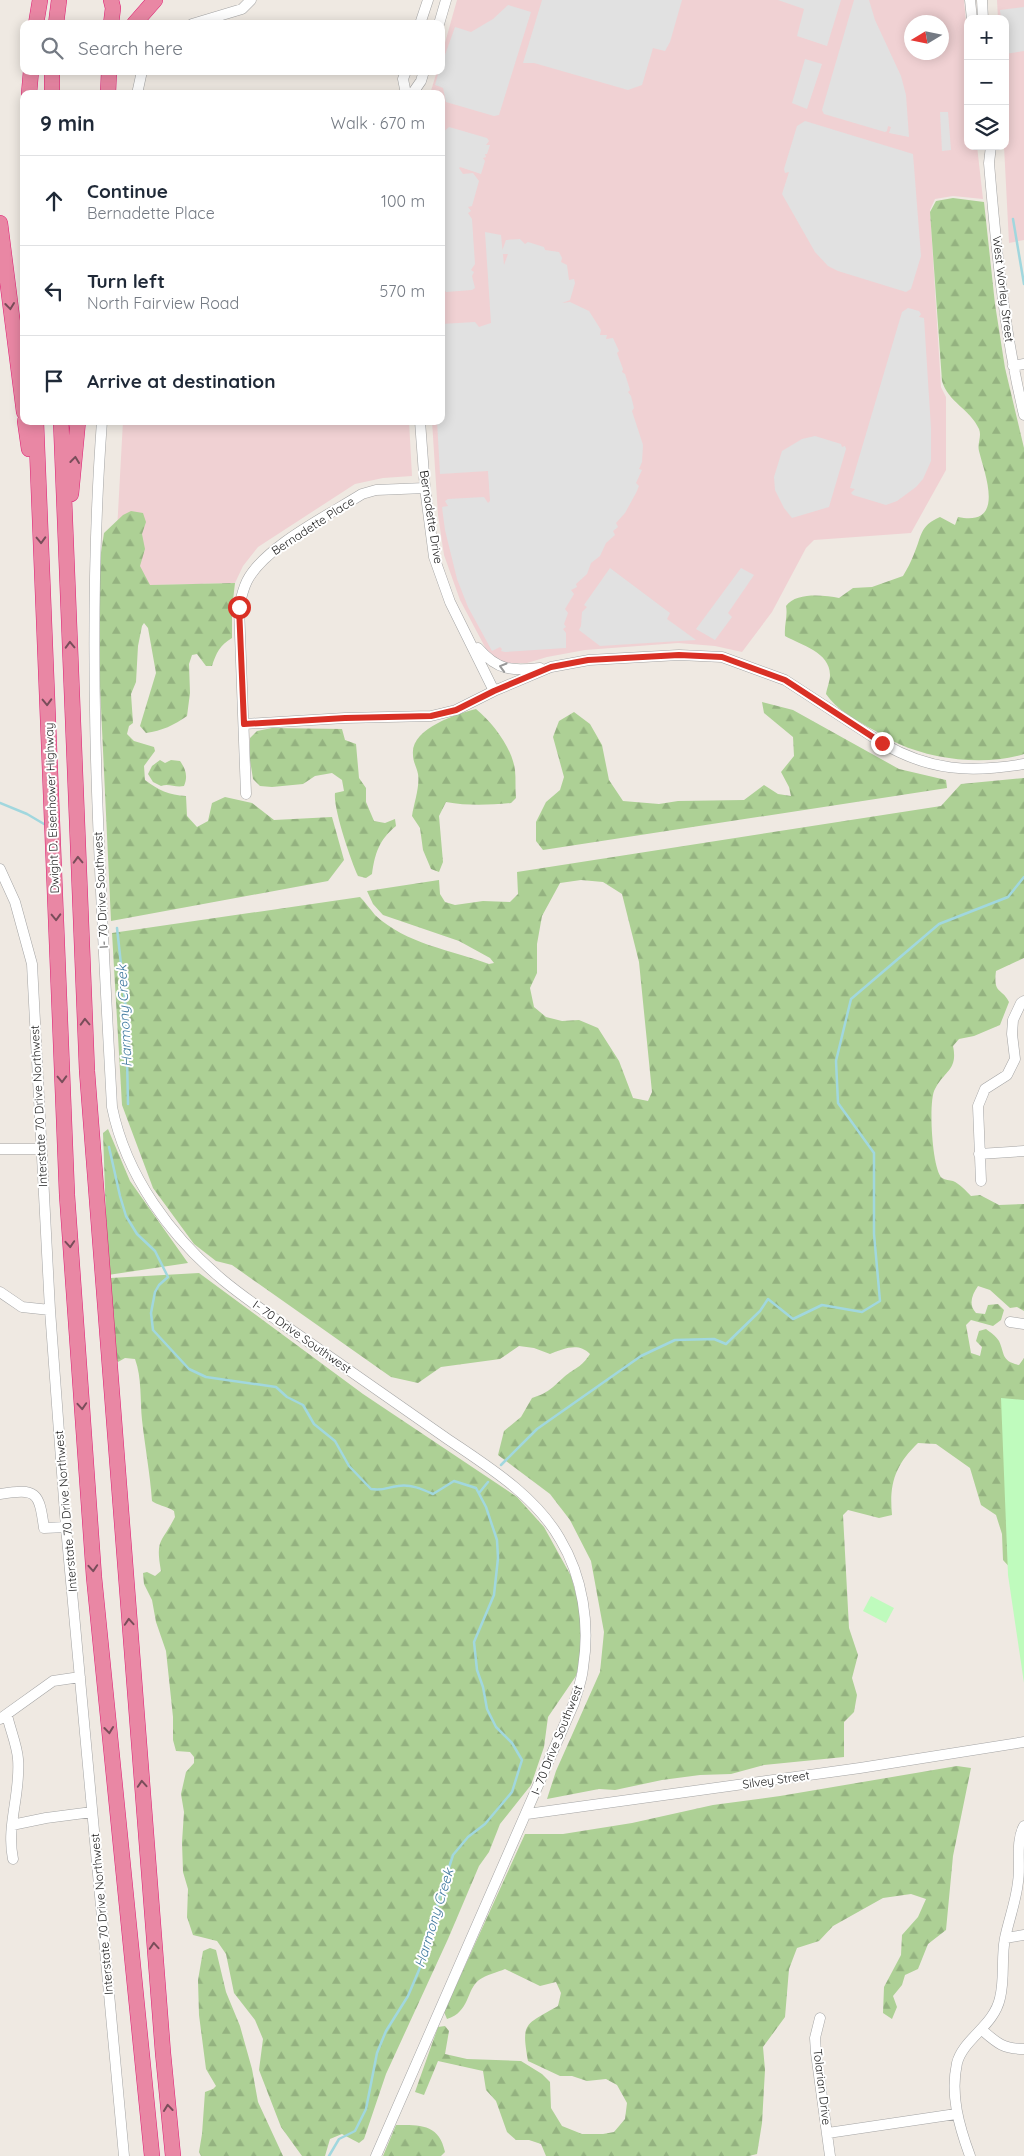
<!DOCTYPE html>
<meta charset="utf-8">
<style>
:root{--surface:#fff;--page:#f6f6f7;--text:#1f2937;--muted:#747a83;--line:#e0e1e3}
body{margin:0;font-family:Quicksand,sans-serif;background:var(--page);color:var(--text)}
.controls{position:absolute;right:15px;top:15px;display:grid;overflow:hidden;border-radius:10px;box-shadow:0 2px 12px #0003}
.controls button{width:45px;height:45px;display:grid;place-items:center;padding:0;border:0;border-bottom:1px solid var(--line);background:var(--surface);color:var(--text);font:25px sans-serif}
.compass{position:absolute;left:904px;top:15px;width:45px;height:45px;border-radius:50%;background:var(--surface);box-shadow:0 2px 12px #0003;rotate:260deg}
.stop{position:absolute;width:15px;height:15px;margin:-11px;border:4px solid #d93025;border-radius:50%;background:#fff}
.stop.end{background:#d93025;border-color:#fff;box-shadow:0 1px 5px #0008}
.list{margin:0;padding:0;list-style:none}
h2{display:flex;justify-content:space-between;align-items:center;height:65px;margin:0;padding:0 20px;font-size:21px}
h2 small{font-size:16px;font-weight:400;color:var(--muted)}
.list li{display:grid;grid-template-columns:32px 1fr auto;gap:15px;align-items:center;box-sizing:border-box;height:90px;padding:0 20px;border-top:1px solid var(--line)}
.list b{display:block;font-size:19px;white-space:nowrap}
.list p{margin:0;font-size:16px;white-space:nowrap;color:var(--muted)}
.list em{font-size:16px;font-style:normal;color:var(--muted)}
.icon{flex:none;width:28px;height:28px;fill:none;stroke:currentColor;stroke-width:2;stroke-linecap:round;stroke-linejoin:round}
.map{position:relative;flex:none;width:1024px;height:2156px;overflow:hidden}
.search{position:absolute;background:var(--surface);box-shadow:0 2px 12px #0003;left:20px;top:20px;width:425px;height:55px;display:flex;align-items:center;gap:12px;box-sizing:border-box;padding:0 18px;border-radius:10px;color:var(--muted);font-size:19px}
.panel{position:absolute;background:var(--surface);box-shadow:0 2px 12px #0003;left:20px;top:90px;width:425px;height:335px;border-radius:10px}
.map>svg:first-child{display:block}
.commercial{fill:#f0d1d3;fill-rule:evenodd}
.forest{fill:url(#forest-firs);fill-rule:evenodd}
.park{fill:#bffbbd}
.parking{fill:#e1e1e1}
.lines{fill:none;stroke-linecap:round;stroke-linejoin:round}
.stream{stroke:#a1d7de;stroke-width:2.5}
.minor-casing{stroke:#a4a4a4;stroke-width:11}
.highway-casing{stroke:#de1e74;stroke-width:16}
.minor{stroke:#fff;stroke-width:10}
.highway{stroke:#e987a4;stroke-width:15}
.oneway{stroke:#794d5a}
.oneway2{stroke:#999}
.route{stroke:#d93025;stroke-width:6}
.labels{text-anchor:middle;stroke-width:4;stroke-linejoin:round;paint-order:stroke}
.street-label{font-size:12px;fill:#1d1d1d;stroke:#fff}
.water-label{font-size:14px;font-style:italic;fill:#417aa0;stroke:#fff}
</style>
<div class="map">
<svg width="1024" height="2156" viewBox="0 0 1024 2156">
<defs>
<pattern id="forest-firs" width="22" height="20" patternUnits="userSpaceOnUse" patternTransform="scale(1.25)"><rect width="22" height="20" fill="#add095"/><path d="M5 1l3.5 6h-7zM16 11l3.5 6h-7z" fill="#94b280"/></pattern>
</defs>
<rect width="100%" height="100%" fill="#efe9e2"/>
<path class="commercial" d="M 457,0 L 964,0 L 968,46 L 968,146 L 977,146 L 983,199 L 953,196 L 935,199 L 930,210 L 941,387 L 946,397 L 946,470 L 911,533 L 814,540 L 806,548 L 772,612 L 742,652 L 715,646 L 678,643 L 585,650 L 547,657 L 527,663 L 506,663 L 494,658 L 486,649 L 460,600 L 444,555 L 438,515 L 432,421 L 441,421 L 441,94 L 430,94 L 437,71 L 441,71 L 441,57 ZM 912,22 L 942,22 L 942,52 L 912,52 Z
M 997,0 L 1024,0 L 1024,240 L 1009,243 L 1004,146 L 1005,19 L 998,19 Z
M 123,421 L 409,421 L 412,476 L 383,478 L 355,484 L 258,547 L 243,566 L 235,583 L 114,586 Z"/>
<path class="forest" d="M 953,198 L 984,202 L 995,304 L 1005,368 L 1024,448 L 1024,754 C 986,766 935,760 899,744 C 888,739 878,732 868,727 C 853,718 836,709 826,694 C 827,688 830,681 830,675 C 830,652 801,645 785,636 C 784,625 788,616 786,606 C 796,592 824,595 839,598 L 853,588 L 872,587 L 903,576 C 907,569 911,562 914,554 C 922,536 919,526 940,517 L 955,525 L 958,517 C 1006,527 985,475 979,451 C 977,443 982,437 979,429 C 970,409 948,402 942,381 L 930,212 L 936,201 Z
M 131,511 L 143,513 L 146,522 L 142,534 L 145,549 L 140,566 L 150,585 L 235,583 L 232,609 L 232,638 C 220,645 216,653 212,666 L 206,666 L 197,654 L 192,655 L 189,664 L 190,693 L 187,716 C 174,725 162,731 146,733 L 140,726 L 156,673 L 148,628 L 144,623 L 142,626 L 138,646 L 136,682 L 131,694 L 133,723 L 129,726 L 127,734 L 134,741 L 154,747 L 155,751 L 144,766 L 145,780 C 158,790 169,795 186,796 L 187,816 L 197,827 L 208,821 L 212,803 L 225,797 L 252,803 L 274,820 L 332,817 L 344,860 L 328,881 L 111,921 L 100,686 L 100,559 L 104,533 L 123,515 Z
M 762,702 L 793,710 L 899,769 L 946,780 L 947,788 L 543,850 L 536,841 L 536,822 L 546,802 L 560,790 L 564,777 L 553,737 L 559,721 L 574,712 L 590,724 L 602,745 L 609,780 L 623,801 L 659,804 L 678,801 L 744,800 L 764,785 L 778,794 L 791,796 L 789,787 L 781,772 L 794,756 L 793,737 L 764,713 Z
M 476,709 C 493,723 512,748 515,770 C 516,779 515,789 516,798 L 511,803 C 489,805 468,806 446,802 L 439,816 L 443,862 L 439,872 L 431,869 L 423,850 L 420,828 L 412,816 C 414,803 420,787 418,774 C 417,768 413,762 413,755 C 410,729 456,714 476,709 Z
M 272,728 L 342,729 L 345,740 L 356,744 L 359,778 L 366,788 L 366,802 L 374,821 L 385,823 L 395,819 L 396,826 C 379,840 375,853 372,874 L 366,878 L 358,876 C 351,861 333,808 335,793 L 344,791 L 342,780 L 332,773 L 315,776 L 303,784 L 272,787 L 260,786 L 253,779 L 250,760 L 250,738 L 257,731 Z
M 160,760 L 165,763 L 171,760 L 180,761 C 186,769 188,777 184,786 C 175,788 169,783 161,786 L 153,782 L 148,774 L 152,766 Z
M 1024,778 L 1024,958 L 996,971 C 993,995 1002,987 1009,1002 L 1000,1025 L 974,1036 L 959,1039 L 953,1046 C 958,1070 945,1070 935,1089 C 928,1100 932,1170 942,1178 C 945,1180 950,1180 953,1181 C 960,1184 966,1191 971,1196 L 980,1195 L 999,1205 L 1024,1204 L 1024,1311 L 1017,1307 L 1010,1308 L 990,1290 L 978,1286 C 972,1295 968,1304 976,1313 L 985,1314 L 988,1305 L 998,1304 L 1004,1310 L 1001,1320 L 993,1326 L 971,1320 L 966,1325 L 971,1353 L 980,1356 L 982,1347 L 976,1341 L 979,1331 L 986,1329 C 990,1332 996,1336 999,1341 C 1005,1354 1001,1361 1019,1365 L 1024,1358 L 1024,1572 L 1014,1572 L 1003,1560 L 1002,1534 L 996,1515 L 981,1505 L 970,1468 L 936,1444 L 918,1443 C 895,1465 889,1484 892,1515 L 879,1518 L 848,1510 L 843,1515 L 849,1628 L 858,1655 L 852,1678 L 857,1695 L 854,1712 L 844,1722 L 844,1757 L 764,1765 L 731,1774 L 700,1775 L 662,1780 L 615,1790 L 599,1789 L 547,1799 L 556,1771 L 600,1672 L 604,1632 L 591,1561 L 570,1520 L 550,1494 L 498,1455 L 504,1431 L 521,1417 L 532,1398 C 548,1393 552,1388 564,1377 C 576,1367 581,1368 590,1354 C 578,1342 564,1349 550,1354 L 534,1348 L 519,1346 L 500,1359 L 441,1367 L 418,1383 L 391,1377 L 232,1265 L 216,1261 L 194,1244 L 153,1188 L 122,1105 L 112,933 L 360,897 C 365,902 370,909 375,915 C 406,944 451,950 489,964 L 494,963 L 490,958 L 459,941 L 383,915 L 373,904 L 367,891 L 439,880 L 440,894 L 445,902 L 455,905 L 483,901 L 510,902 L 518,894 L 517,872 L 941,806 L 961,784 ZM 581,880 L 603,882 L 622,894 L 639,962 L 652,1092 L 648,1101 L 633,1098 L 619,1061 L 598,1028 L 579,1020 L 562,1021 L 546,1017 L 534,1007 L 530,988 L 537,973 L 537,944 L 542,916 L 560,883 Z
M 108,1129 L 130,1181 L 188,1263 L 108,1275 L 103,1133 Z
M 199,1273 L 363,1394 L 517,1497 L 544,1527 L 571,1576 L 581,1612 L 583,1651 L 576,1676 L 548,1717 L 544,1747 L 531,1785 L 500,1824 L 489,1852 L 479,1866 L 448,1939 L 386,2074 L 364,2139 L 359,2143 L 342,2134 L 330,2139 L 325,2156 L 302,2156 L 281,2127 L 259,2070 L 263,2039 L 255,2020 L 234,1993 L 226,1954 L 217,1941 L 193,1935 L 187,1917 L 188,1889 L 183,1872 L 182,1842 L 184,1812 L 181,1794 L 186,1772 L 194,1763 L 194,1757 L 190,1752 L 176,1751 L 173,1740 L 173,1717 L 166,1651 L 156,1622 L 152,1600 L 144,1584 L 143,1573 L 147,1572 L 155,1576 L 161,1571 C 155,1538 162,1543 175,1517 L 174,1511 C 167,1506 156,1505 152,1501 C 150,1473 145,1447 142,1420 C 140,1400 142,1378 135,1359 L 125,1358 L 118,1362 L 114,1358 L 110,1278 Z
M 957,1766 L 971,1768 L 953,1856 L 946,1930 L 928,1944 L 918,1969 L 905,1975 L 902,1985 L 893,1996 L 897,2007 L 892,2019 L 883,2013 L 884,1987 L 901,1955 L 902,1935 L 918,1917 L 926,1899 L 911,1894 L 883,1898 L 833,1926 L 819,1941 L 797,1948 L 789,1969 L 785,2017 L 763,2047 L 765,2070 L 762,2123 L 757,2154 L 749,2156 L 546,2156 L 541,2144 L 529,2140 L 516,2140 L 507,2132 L 496,2101 L 486,2090 L 483,2071 L 438,2061 L 424,2095 L 415,2092 L 438,2027 L 445,2026 L 449,2031 L 445,2054 L 467,2059 L 521,2061 L 542,2074 L 550,2082 L 551,2108 L 562,2126 L 582,2134 L 603,2134 L 614,2132 L 625,2119 L 627,2103 L 617,2085 L 606,2079 L 587,2081 L 572,2076 L 560,2076 L 528,2061 C 521,2022 525,2025 558,2006 L 561,1993 L 556,1982 L 540,1986 L 505,1969 C 498,1972 486,1975 479,1980 C 466,1990 470,2012 447,2019 L 444,2012 L 525,1834 L 563,1834 L 632,1823 L 713,1805 L 780,1796 Z
M 210,1948 L 216,1950 L 226,1992 L 240,2026 L 252,2069 L 258,2102 L 283,2156 L 201,2156 L 199,2152 L 202,2134 L 205,2092 L 213,2089 L 216,2086 L 206,2069 L 199,2015 L 198,1980 L 203,1951 Z
M 396,2125 C 421,2125 439,2124 445,2152 L 441,2156 L 383,2156 Z"/>
<path class="park" d="M 1001,1398 L 1024,1400 L 1024,1683 L 1008,1575 Z
M 871,1596 L 894,1608 L 886,1623 L 863,1611 Z"/>
<path class="parking" d="M 542,0 L 682,0 L 670,42 L 665,51 L 653,48 L 642,85 L 628,90 L 534,63 L 523,63 Z
M 778,0 L 841,0 L 827,46 L 797,36 L 804,9 Z
M 854,0 L 869,0 L 875,20 L 901,76 L 906,95 L 909,137 L 889,133 L 891,127 L 888,126 L 887,131 L 885,132 L 824,114 L 822,110 Z
M 508,5 L 531,12 L 499,115 L 494,116 L 446,102 L 443,88 L 435,85 L 439,71 L 441,71 L 441,66 L 455,27 L 471,32 L 493,19 Z
M 1024,7 L 1024,51 L 1005,54 L 1005,19 L 1001,19 L 1000,10 Z
M 805,59 L 822,64 L 807,109 L 792,103 Z
M 940,112 L 948,112 L 951,150 L 942,151 Z
M 805,121 L 913,154 L 921,256 L 911,289 L 906,292 L 838,271 L 828,266 L 815,252 L 782,194 L 789,172 L 785,173 L 784,169 L 797,126 Z
M 449,127 L 487,138 L 489,141 L 486,145 L 490,145 L 487,154 L 485,154 L 486,157 L 483,158 L 485,161 L 481,174 L 460,167 L 459,168 L 463,174 L 473,173 L 479,181 L 472,206 L 468,207 L 471,211 L 468,213 L 472,219 L 475,264 L 471,270 L 474,272 L 472,276 L 475,288 L 472,290 L 446,292 L 441,285 L 441,134 Z
M 485,232 L 501,235 L 504,265 L 508,254 L 503,254 L 502,251 L 506,240 L 520,239 L 525,244 L 528,242 L 544,247 L 545,250 L 559,252 L 562,258 L 561,262 L 567,265 L 569,280 L 574,279 L 575,283 L 570,300 L 562,303 L 570,302 L 589,311 L 601,330 L 600,335 L 607,335 L 606,339 L 613,338 L 619,351 L 617,353 L 623,369 L 622,372 L 625,374 L 630,390 L 628,392 L 631,396 L 634,408 L 632,411 L 643,445 L 642,462 L 639,469 L 642,470 L 636,483 L 639,486 L 636,493 L 625,513 L 616,523 L 618,527 L 613,531 L 615,535 L 606,543 L 600,556 L 591,563 L 587,574 L 576,584 L 577,587 L 571,590 L 574,594 L 565,609 L 568,613 L 564,624 L 566,627 L 563,629 L 566,633 L 566,648 L 505,652 L 501,651 L 502,649 L 500,647 L 492,651 L 468,607 L 457,579 L 445,530 L 442,507 L 448,506 L 445,501 L 448,499 L 484,497 L 488,503 L 490,501 L 488,471 L 440,474 L 437,421 L 441,421 L 441,324 L 475,322 L 479,327 L 491,323 Z
M 908,308 L 919,311 L 921,314 L 919,317 L 924,318 L 931,428 L 931,461 L 923,479 L 916,487 L 897,501 L 886,505 L 853,495 L 851,493 L 855,489 L 850,488 L 902,312 Z
M 815,436 L 841,444 L 842,447 L 845,446 L 846,449 L 829,507 L 792,518 L 784,508 L 775,490 L 774,477 L 782,451 L 802,439 Z
M 610,568 L 670,613 L 667,619 L 696,640 L 600,646 L 579,630 L 581,626 L 582,612 L 587,607 L 584,605 Z
M 741,568 L 754,575 L 728,613 L 732,617 L 715,640 L 696,629 Z"/>
<g class="lines">
<path class="stream" d="M 1013,219 L 1024,284
M 0,803 L 27,814 L 44,824
M 117,928 L 126,1010 L 128,1104
M 109,1147 L 120,1196 L 126,1216 L 137,1234 L 155,1251 L 168,1277 L 159,1285 L 155,1292 L 151,1313 L 153,1330 L 189,1369 L 206,1377 L 276,1387 L 287,1397 L 303,1405 L 314,1424 L 335,1441 L 349,1466 L 371,1489 C 385,1491 387,1487 398,1486 C 411,1484 422,1489 433,1494 L 454,1481 L 476,1488 L 486,1507 L 497,1540 L 498,1558 L 494,1595 L 474,1642 L 477,1670 L 483,1687 L 487,1709 L 496,1727 L 512,1743 L 522,1760 L 512,1792 L 485,1824 L 468,1837 L 453,1855 L 434,1915 L 427,1949 L 419,1970 L 408,1996 L 386,2031 L 377,2053 L 366,2109 L 355,2131 L 339,2139 L 329,2156
M 501,1465 L 537,1429 L 641,1356 L 675,1340 L 714,1339 L 726,1344 L 760,1311 L 768,1299 L 793,1319 L 822,1305 L 862,1312 L 880,1301 L 874,1234 L 874,1153 L 838,1103 L 836,1061 L 851,999 L 939,924 L 1008,897 L 1024,877
M 479,1493 L 488,1482"/>
<g class="minor-casing">
<path id="minor" d="M 970,0 L 972,19
M 982,0 L 983,19
M 192,24 L 242,9 L 251,0
M 420,24 L 428,0
M 439,24 L 446,0
M 406,71 L 403,79 L 406,94
M 137,94 L 142,71
M 412,94 L 421,81 L 424,71
M 991,146 L 989,163 C 996,247 1004,332 1024,415
M 1013,366 L 1024,364
M 102,421 C 85,650 100,879 112,1107 C 126,1176 171,1237 224,1281 C 252,1304 283,1324 313,1345 C 357,1376 402,1407 446,1438 C 487,1466 535,1495 560,1539 C 583,1577 590,1625 583,1668 C 582,1680 577,1692 574,1703 L 376,2156
M 420,421 L 425,488 L 434,557 L 450,602 L 494,691
M 478,648 C 498,671 512,671 540,668
M 244,724 L 345,718 L 431,716 L 456,710 L 494,691 L 551,667 L 589,660 L 679,655 L 722,657 L 785,680 L 882,743 C 930,771 970,773 1024,764
M 246,794 L 239,607 C 241,598 243,589 247,581 C 265,546 329,515 362,494 L 376,490 L 425,488
M 0,869 L 15,902 L 32,964 L 50,1310 L 66,1527 L 124,2156
M 0,1149 L 41,1149
M 979,1154 L 1024,1151
M 981,1181 L 978,1106 L 985,1089 L 1007,1075 L 1015,1059 L 1012,1034 L 1013,1020 L 1021,1003 L 1024,1001
M 0,1292 L 22,1307 L 50,1310
M 1010,1322 L 1024,1324
M 0,1494 C 37,1488 39,1492 44,1528 L 66,1527
M 7,1715 C 10,1729 17,1745 18,1759 C 21,1793 6,1826 13,1859
M 0,1719 L 53,1681 L 80,1677
M 527,1814 L 860,1768 L 1024,1742
M 12,1825 L 46,1818 L 92,1812
M 1005,1938 L 1024,1935
M 820,2018 L 815,2038 L 816,2053 L 830,2156
M 982,2030 C 997,2043 1003,2049 1024,2049
M 828,2133 L 956,2114
M 970,2156 C 959,2126 950,2095 957,2063 C 963,2039 994,2026 1000,1998 C 1005,1978 1001,1958 1005,1938 C 1009,1919 1016,1901 1018,1882 C 1021,1865 1015,1842 1024,1826"/>
</g>
<g class="highway-casing">
<path id="highway" d="M 111,0 L 113,8 L 111,24
M 36,24 L 40,0
M 56,24 L 59,0
M 134,24 L 155,0
M 29,94 L 31,71
M 52,94 L 52,71
M 108,94 L 109,71
M 0,223 L 24,412
M 25,421 L 29,449
M 36,421 L 67,1195 L 94,1577 L 152,2156
M 61,421 L 87,1071 L 163,2053 L 173,2156
M 71,494 L 78,421"/>
</g>
<use href="#minor" class="minor"/>
<use href="#highway" class="highway"/>
</g>
<defs><path id="oneway-chevron" d="M-2-3.5L2.5 0L-2 3.5" fill="none" stroke-width="1.6" stroke-linecap="round" stroke-linejoin="round" transform="scale(1.25)"/></defs>
<g class="oneway">
<use href="#oneway-chevron" transform="translate(10 306) rotate(83)"/>
<use href="#oneway-chevron" transform="translate(75 460) rotate(-83)"/>
<use href="#oneway-chevron" transform="translate(41 540) rotate(88)"/>
<use href="#oneway-chevron" transform="translate(70 645) rotate(-92)"/>
<use href="#oneway-chevron" transform="translate(47 702) rotate(88)"/>
<use href="#oneway-chevron" transform="translate(78 860) rotate(-92)"/>
<use href="#oneway-chevron" transform="translate(56 917) rotate(88)"/>
<use href="#oneway-chevron" transform="translate(85 1022) rotate(-92)"/>
<use href="#oneway-chevron" transform="translate(62 1079) rotate(88)"/>
<use href="#oneway-chevron" transform="translate(70 1244) rotate(86)"/>
<use href="#oneway-chevron" transform="translate(82 1406) rotate(86)"/>
<use href="#oneway-chevron" transform="translate(93 1568) rotate(86)"/>
<use href="#oneway-chevron" transform="translate(129 1622) rotate(-94)"/>
<use href="#oneway-chevron" transform="translate(109 1730) rotate(84)"/>
<use href="#oneway-chevron" transform="translate(142 1784) rotate(-94)"/>
<use href="#oneway-chevron" transform="translate(154 1946) rotate(-94)"/>
<use href="#oneway-chevron" transform="translate(168 2108) rotate(-96)"/>
</g>
<use class="oneway2" href="#oneway-chevron" transform="translate(503 667) rotate(-164)"/>
<g class="lines">
<path class="route" d="M 239,607 L 244,724 L 345,718 L 431,716 L 456,710 L 494,691 L 551,667 L 588,660 L 679,655 L 722,657 L 785,680 L 882,743"/>
</g>
<g class="labels">
<g class="street-label">
<text transform="translate(1003 289) rotate(83)" y="4">West Worley Street</text>
<text transform="translate(431 517) rotate(81)" y="4">Bernadette Drive</text>
<text transform="translate(313 526) rotate(-33)" y="4">Bernadette Place</text>
<text transform="translate(52 808) rotate(-92)" y="4">Dwight D. Eisenhower Highway</text>
<text transform="translate(101 890) rotate(-93)" y="4">I- 70 Drive Southwest</text>
<text transform="translate(39 1106) rotate(-93)" y="4">Interstate 70 Drive Northwest</text>
<text transform="translate(302 1337) rotate(35)" y="4">I- 70 Drive Southwest</text>
<text transform="translate(66 1511) rotate(-95)" y="4">Interstate 70 Drive Northwest</text>
<text transform="translate(557 1740) rotate(-68)" y="4">I- 70 Drive Southwest</text>
<text transform="translate(776 1780) rotate(-8)" y="4">Silvey Street</text>
<text transform="translate(102 1914) rotate(-95)" y="4">Interstate 70 Drive Northwest</text>
<text transform="translate(822 2087) rotate(83)" y="4">Tolarian Drive</text>
</g>
<g class="water-label">
<text transform="translate(124 1016) rotate(-93)" y="5">Harmony Creek</text>
<text transform="translate(434 1918) rotate(-73)" y="5">Harmony Creek</text>
</g>
</g>
</svg>
<div class="controls">
<button>+</button>
<button>−</button>
<button><svg class="icon" aria-label="layers" viewBox="0 0 24 24"><path d="M12 4l9 5-9 5-9-5zM3 14l9 5 9-5"/></svg></button>
</div>
<svg class="compass" viewBox="-18 -18 36 36"><path d="M0-13l5 13h-10z" fill="#e53935"/><path d="M0 13l5-13h-10z" fill="#747a83"/></svg>
<div class="stop" style="left:239px;top:607px"></div>
<div class="stop end" style="left:882px;top:743px"></div>
<div class="search"><svg class="icon" aria-label="search" viewBox="0 0 24 24"><circle cx="10" cy="10" r="6"/><path d="M15 15l6 6"/></svg>Search here</div>
<section class="panel">
<h2>9 min<small>Walk · 670 m</small></h2>
<ul class="list">
<li><svg class="icon" aria-label="ahead" viewBox="0 0 24 24"><path d="M12 20V5M6 11l6-6 6 6"/></svg><div><b>Continue</b><p>Bernadette Place</p></div><em>100 m</em></li>
<li><svg class="icon" aria-label="left" viewBox="0 0 24 24"><path d="M17 20v-9H6M10 6l-5 5 5 5"/></svg><div><b>Turn left</b><p>North Fairview Road</p></div><em>570 m</em></li>
<li><svg class="icon" aria-label="arrive" viewBox="0 0 24 24"><path d="M6 21V4h12l-3 4 3 4H6"/></svg><div><b>Arrive at destination</b></div></li>
</ul>
</section>
</div>
